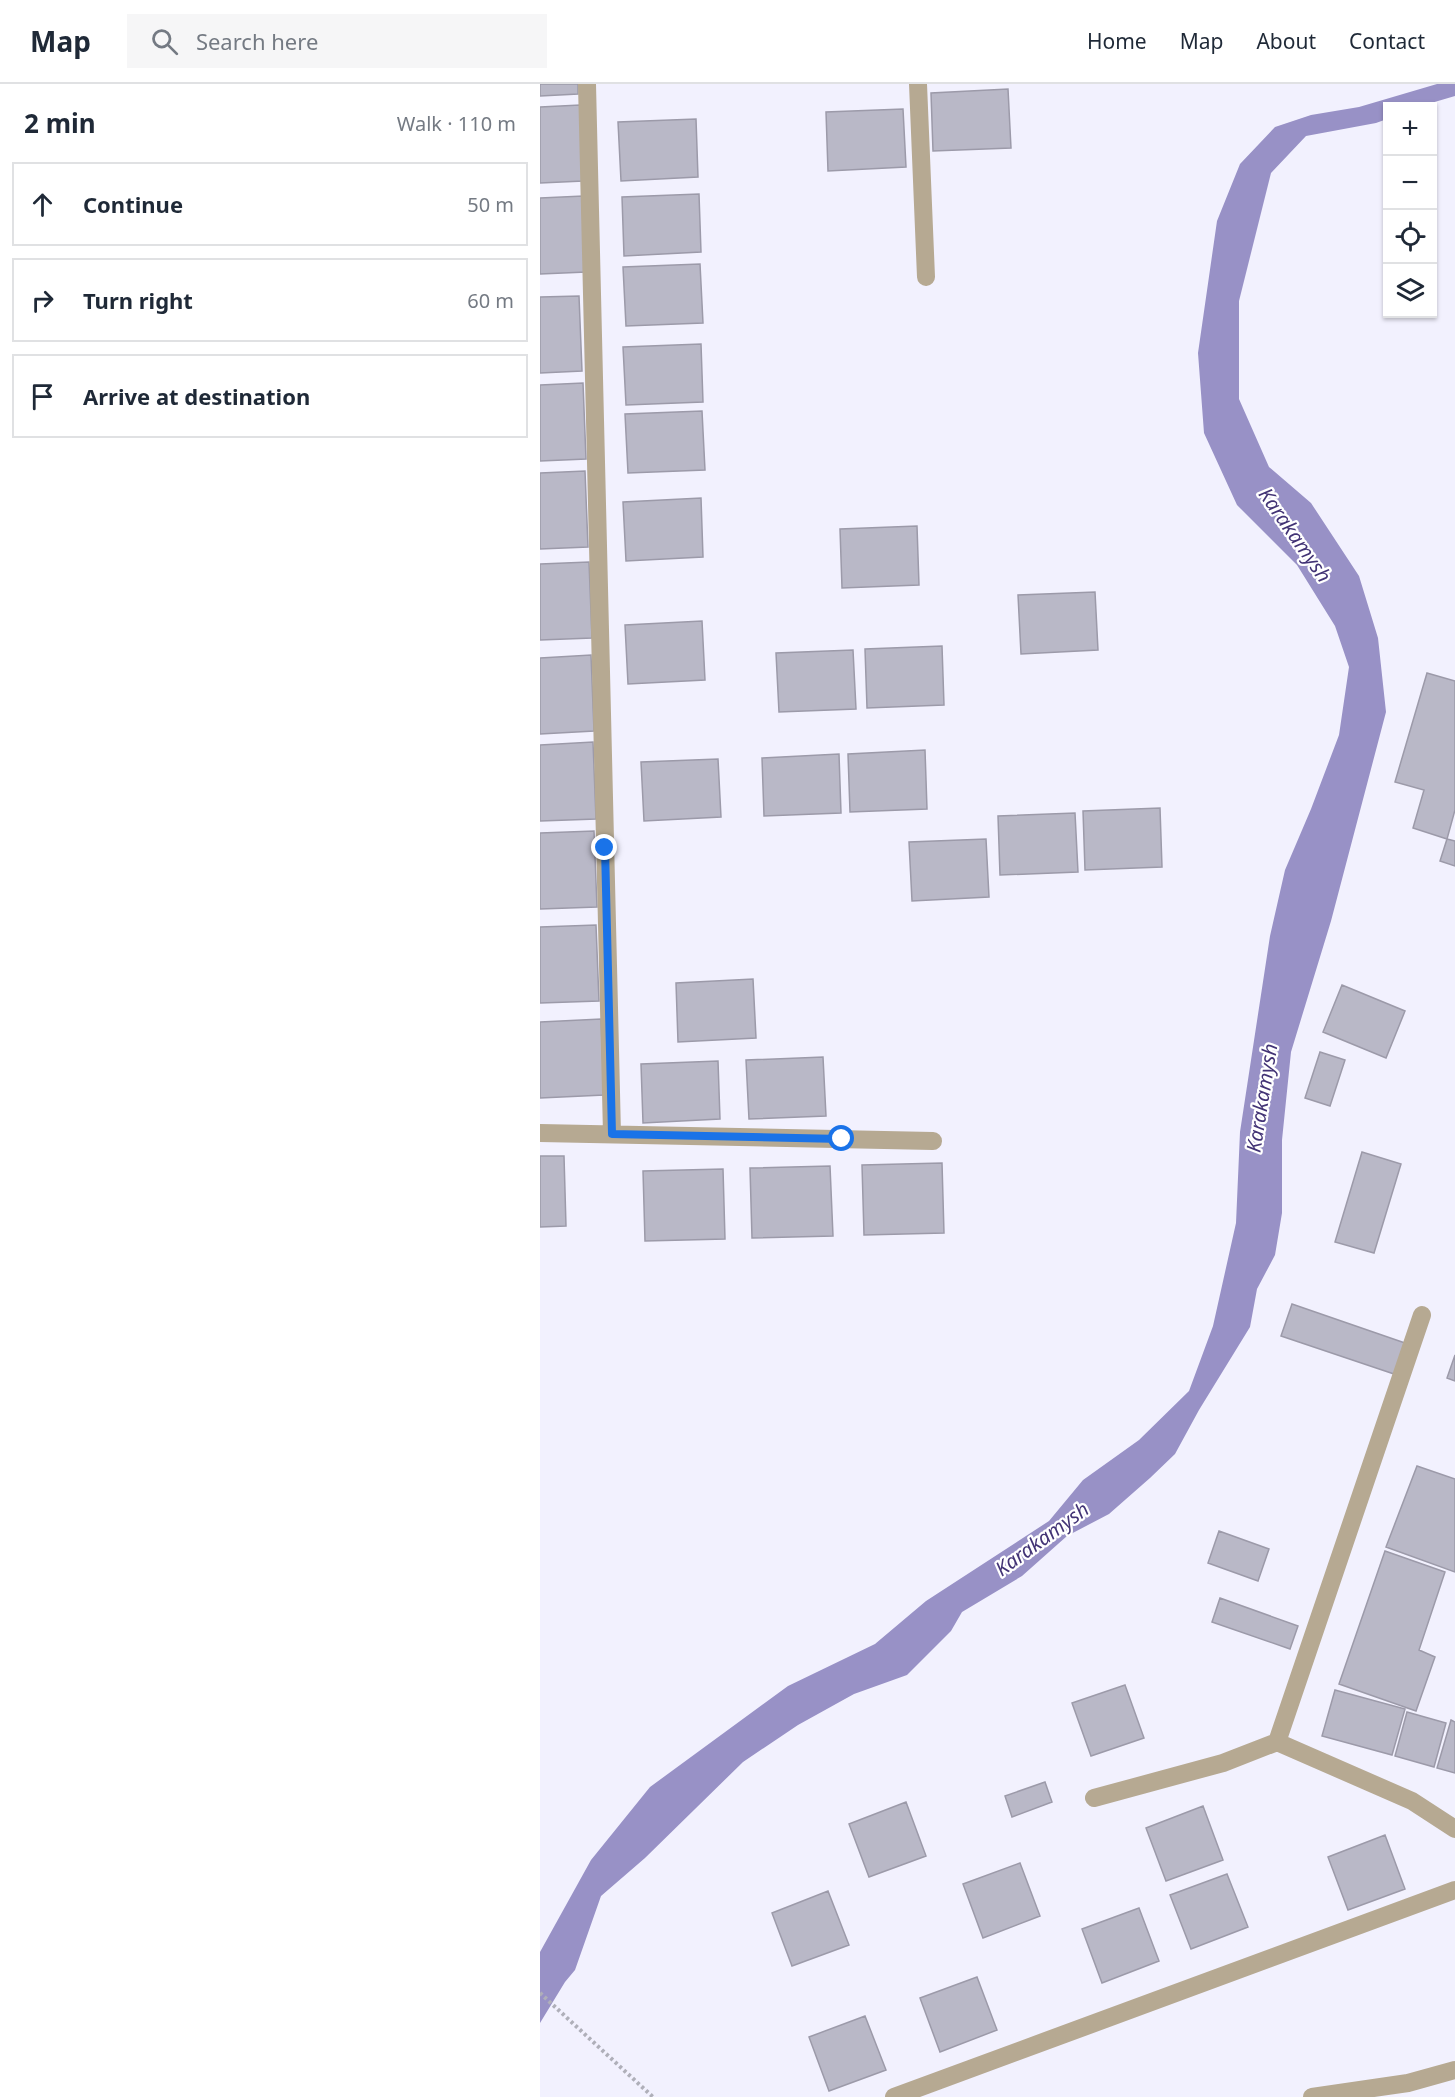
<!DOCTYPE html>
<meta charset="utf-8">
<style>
:root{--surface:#fff;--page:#f6f6f7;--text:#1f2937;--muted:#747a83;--line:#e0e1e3}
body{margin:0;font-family:"Noto Sans",sans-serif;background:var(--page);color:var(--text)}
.controls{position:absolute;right:18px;top:18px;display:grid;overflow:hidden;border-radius:0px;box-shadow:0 2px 4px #0004}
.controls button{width:54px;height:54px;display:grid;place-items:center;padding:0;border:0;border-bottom:2px solid var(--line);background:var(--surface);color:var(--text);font:30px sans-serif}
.stop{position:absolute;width:18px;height:18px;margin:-14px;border:4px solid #1a73e8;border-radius:50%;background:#fff}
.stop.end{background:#1a73e8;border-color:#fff;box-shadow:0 2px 6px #0008}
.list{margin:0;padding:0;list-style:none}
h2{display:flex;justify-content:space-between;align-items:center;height:78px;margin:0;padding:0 24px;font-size:26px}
h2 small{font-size:20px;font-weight:400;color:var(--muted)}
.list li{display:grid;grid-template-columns:39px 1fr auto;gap:18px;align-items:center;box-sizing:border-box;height:84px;margin:0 12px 12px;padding:0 12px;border:2px solid var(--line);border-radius:0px}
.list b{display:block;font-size:22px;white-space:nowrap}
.list em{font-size:20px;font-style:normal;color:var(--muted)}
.icon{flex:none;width:33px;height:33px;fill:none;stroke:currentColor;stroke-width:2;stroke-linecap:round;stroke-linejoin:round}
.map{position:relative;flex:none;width:915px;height:2013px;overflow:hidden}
header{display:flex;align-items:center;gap:36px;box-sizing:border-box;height:84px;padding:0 30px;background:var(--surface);border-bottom:2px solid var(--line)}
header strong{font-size:28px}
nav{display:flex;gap:33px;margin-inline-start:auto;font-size:21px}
.search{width:420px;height:54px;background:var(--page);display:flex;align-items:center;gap:15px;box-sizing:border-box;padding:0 21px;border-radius:0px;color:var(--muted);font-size:22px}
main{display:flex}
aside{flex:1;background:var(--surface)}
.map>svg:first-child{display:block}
.water{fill:#9891c6}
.building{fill:#b9b8c7;stroke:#9c9aa9;stroke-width:1.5}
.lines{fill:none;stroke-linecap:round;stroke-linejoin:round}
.path{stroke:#afafb9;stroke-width:4;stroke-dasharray:3 3;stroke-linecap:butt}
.minor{stroke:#b6a992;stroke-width:18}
.route{stroke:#1a73e8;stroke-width:8}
.labels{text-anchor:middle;stroke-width:4.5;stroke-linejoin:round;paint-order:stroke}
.water-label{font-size:20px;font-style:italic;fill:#423375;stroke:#fff}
</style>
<header>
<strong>Map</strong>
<div class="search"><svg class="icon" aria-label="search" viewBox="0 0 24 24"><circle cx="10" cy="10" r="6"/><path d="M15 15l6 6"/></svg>Search here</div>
<nav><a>Home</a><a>Map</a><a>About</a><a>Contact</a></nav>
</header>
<main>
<aside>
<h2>2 min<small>Walk · 110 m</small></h2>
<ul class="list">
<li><svg class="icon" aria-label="ahead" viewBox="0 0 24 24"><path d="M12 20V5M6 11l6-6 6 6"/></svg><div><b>Continue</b></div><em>50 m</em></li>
<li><svg class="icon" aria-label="right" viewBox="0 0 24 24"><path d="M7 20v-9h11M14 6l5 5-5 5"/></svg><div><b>Turn right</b></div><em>60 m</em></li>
<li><svg class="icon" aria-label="arrive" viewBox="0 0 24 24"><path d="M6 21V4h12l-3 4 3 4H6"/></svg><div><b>Arrive at destination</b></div></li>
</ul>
</aside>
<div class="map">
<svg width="915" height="2013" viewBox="0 0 915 2013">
<rect width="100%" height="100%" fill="#f2f1fe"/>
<path class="water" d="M 897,0 L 915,0 L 915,12 L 881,22 L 848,22 L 847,35 L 836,39 L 766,52 L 731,89 L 699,217 L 699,315 L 729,383 L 771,419 L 819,492 L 838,554 L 846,628 L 791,837 L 751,968 L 742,1056 L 742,1129 L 735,1171 L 717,1205 L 710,1243 L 659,1326 L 635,1370 L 610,1394 L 569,1430 L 527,1452 L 482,1492 L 422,1528 L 411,1547 L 367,1591 L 314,1610 L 258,1641 L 203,1678 L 105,1774 L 61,1812 L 35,1886 L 25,1898 L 0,1939 L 0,1868 L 51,1776 L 110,1703 L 248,1602 L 335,1560 L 386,1517 L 509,1437 L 543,1396 L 599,1356 L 649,1307 L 673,1242 L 696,1139 L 700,1048 L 730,852 L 745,786 L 771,725 L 799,651 L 809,583 L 795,542 L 757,481 L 697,421 L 664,349 L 658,269 L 677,137 L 700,80 L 735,43 L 771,31 L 819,23 Z"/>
<path class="building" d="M 0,0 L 38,0 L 38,10 L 0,12 Z
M 468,5 L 471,64 L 393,67 L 391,9 Z
M 40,21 L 43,97 L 0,99 L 0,23 Z
M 363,25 L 366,83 L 288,87 L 286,28 Z
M 156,35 L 158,93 L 81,97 L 78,38 Z
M 159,110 L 161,168 L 84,172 L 82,113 Z
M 43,112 L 46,188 L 0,190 L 0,114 Z
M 160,180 L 163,239 L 86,242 L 83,183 Z
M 39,212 L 42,287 L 0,289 L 0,213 Z
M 161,260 L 163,318 L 86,321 L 83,263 Z
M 43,299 L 46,375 L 0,377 L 0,301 Z
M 162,327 L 165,386 L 88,389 L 85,330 Z
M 45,387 L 48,463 L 0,465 L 0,389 Z
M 161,414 L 163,473 L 86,477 L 83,418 Z
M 377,442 L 379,501 L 302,504 L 300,445 Z
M 49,478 L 52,554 L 0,556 L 0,480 Z
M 555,508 L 558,566 L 481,570 L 478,511 Z
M 162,537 L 165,596 L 88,600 L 85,541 Z
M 402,562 L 404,621 L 327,624 L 325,565 Z
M 313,566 L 316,625 L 239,628 L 236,569 Z
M 51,571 L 54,647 L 0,650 L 0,574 Z
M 887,589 L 915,597 L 915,726 L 907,755 L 873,744 L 884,706 L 855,698 Z
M 53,658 L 56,735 L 0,737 L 0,661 Z
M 385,666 L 387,725 L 310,728 L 308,670 Z
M 299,670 L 301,729 L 224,732 L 222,674 Z
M 178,675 L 181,733 L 104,737 L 101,678 Z
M 620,724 L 622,783 L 545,786 L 543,727 Z
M 535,729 L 538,788 L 460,791 L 458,732 Z
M 54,747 L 57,823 L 0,825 L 0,749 Z
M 446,755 L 449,813 L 372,817 L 369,758 Z
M 907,755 L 915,757 L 915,782 L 900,777 Z
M 56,841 L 59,917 L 0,919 L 0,843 Z
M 213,895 L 216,954 L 138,958 L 136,899 Z
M 802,901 L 865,927 L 846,974 L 783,948 Z
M 61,935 L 64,1011 L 0,1014 L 0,938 Z
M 780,968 L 805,976 L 790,1022 L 765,1014 Z
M 283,973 L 286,1032 L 209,1035 L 206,976 Z
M 178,977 L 180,1035 L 103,1039 L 101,980 Z
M 822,1068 L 861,1080 L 834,1169 L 795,1158 Z
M 0,1072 L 24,1072 L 26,1142 L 0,1143 Z
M 402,1079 L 404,1149 L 324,1151 L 322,1081 Z
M 290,1082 L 293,1152 L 212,1154 L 210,1084 Z
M 183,1085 L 185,1155 L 105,1157 L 103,1087 Z
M 752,1220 L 865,1259 L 854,1290 L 741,1252 Z
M 915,1271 L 915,1297 L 907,1294 Z
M 877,1382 L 915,1395 L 915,1488 L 846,1463 Z
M 679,1447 L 729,1465 L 718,1497 L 668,1479 Z
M 845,1467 L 905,1488 L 879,1566 L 895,1573 L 876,1627 L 799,1600 Z
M 680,1514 L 758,1542 L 750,1565 L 672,1538 Z
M 585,1601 L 604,1654 L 551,1672 L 532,1619 Z
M 795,1606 L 865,1625 L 852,1671 L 782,1652 Z
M 867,1628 L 906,1639 L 894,1683 L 855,1672 Z
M 911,1636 L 915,1638 L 915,1689 L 897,1684 Z
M 505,1698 L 512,1718 L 472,1733 L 465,1712 Z
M 366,1718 L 386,1772 L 329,1793 L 309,1740 Z
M 663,1722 L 683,1776 L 626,1797 L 606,1744 Z
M 845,1751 L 865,1805 L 808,1826 L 788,1773 Z
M 480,1779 L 500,1832 L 443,1854 L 423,1800 Z
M 687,1790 L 708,1843 L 651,1865 L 630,1811 Z
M 288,1807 L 309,1861 L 252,1882 L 232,1829 Z
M 599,1824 L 619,1877 L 562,1899 L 542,1845 Z
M 437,1893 L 457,1946 L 400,1968 L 380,1914 Z
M 325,1932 L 346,1986 L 289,2007 L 269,1953 Z"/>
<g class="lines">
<path class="path" d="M 0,1909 L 113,2013"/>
<path class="minor" d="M 47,0 L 72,1050
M 378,0 L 386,193
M 0,1049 L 393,1057
M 737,1658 L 882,1231
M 554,1714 L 683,1679 L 737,1658 L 872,1717 L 915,1745
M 354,2013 L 915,1806
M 772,2013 L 868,1999 L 915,1986"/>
</g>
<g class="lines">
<path class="route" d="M 65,764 L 72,1050 L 302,1055"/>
</g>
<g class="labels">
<g class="water-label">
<text transform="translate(755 451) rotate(55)" y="7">Karakamysh</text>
<text transform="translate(722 1014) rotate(-81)" y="7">Karakamysh</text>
<text transform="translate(502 1455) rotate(-36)" y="7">Karakamysh</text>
</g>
</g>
</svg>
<div class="controls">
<button>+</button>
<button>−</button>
<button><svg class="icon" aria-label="locate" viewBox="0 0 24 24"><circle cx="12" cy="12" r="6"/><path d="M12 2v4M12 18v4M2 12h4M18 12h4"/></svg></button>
<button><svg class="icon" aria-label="layers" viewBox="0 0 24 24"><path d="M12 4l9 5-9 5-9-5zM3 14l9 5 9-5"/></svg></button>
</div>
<div class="stop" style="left:302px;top:1055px"></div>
<div class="stop end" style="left:65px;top:764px"></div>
</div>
</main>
